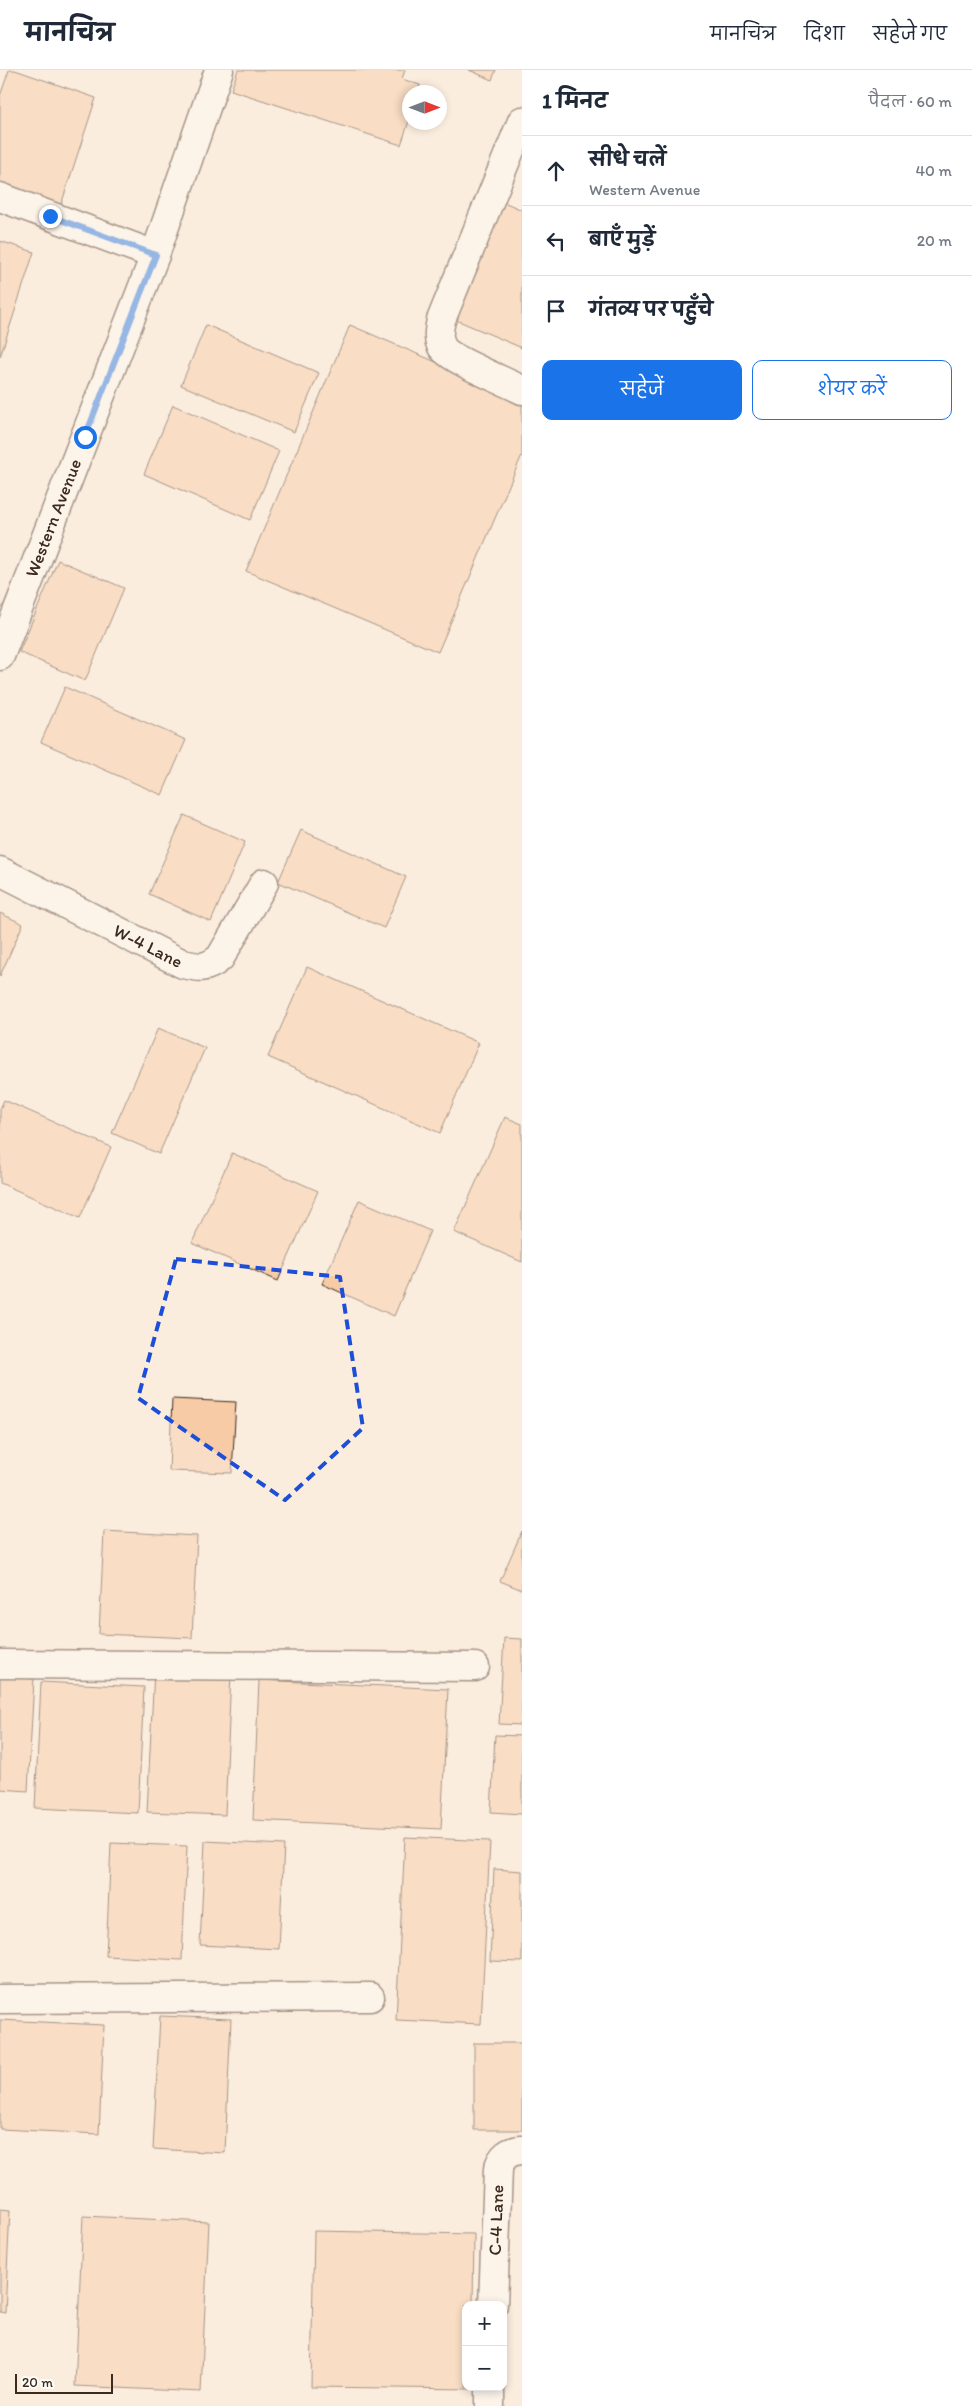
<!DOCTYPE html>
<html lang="hi">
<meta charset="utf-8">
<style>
:root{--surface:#fff;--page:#f2f2f3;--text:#1f2937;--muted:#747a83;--line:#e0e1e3;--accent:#1a73e8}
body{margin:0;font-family:Itim,"Playpen Sans Deva",sans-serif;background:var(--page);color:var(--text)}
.controls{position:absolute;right:15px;bottom:15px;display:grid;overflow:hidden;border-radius:10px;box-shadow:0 2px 8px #0003}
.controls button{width:45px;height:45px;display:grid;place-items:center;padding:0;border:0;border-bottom:1px solid var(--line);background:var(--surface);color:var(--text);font:25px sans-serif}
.compass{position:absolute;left:402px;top:15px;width:45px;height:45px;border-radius:50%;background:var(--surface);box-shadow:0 2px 8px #0003;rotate:90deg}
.scale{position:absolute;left:15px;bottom:12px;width:98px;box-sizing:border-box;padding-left:5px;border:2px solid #3b2a1e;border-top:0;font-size:14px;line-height:18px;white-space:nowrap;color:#3b2a1e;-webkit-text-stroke:4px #fdfcf7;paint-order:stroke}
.stop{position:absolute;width:15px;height:15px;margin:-11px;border:4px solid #1a73e8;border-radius:50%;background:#fff}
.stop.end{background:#1a73e8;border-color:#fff;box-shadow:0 1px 5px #0008}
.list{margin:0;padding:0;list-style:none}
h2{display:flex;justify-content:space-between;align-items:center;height:65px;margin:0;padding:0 20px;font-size:21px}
h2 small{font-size:16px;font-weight:400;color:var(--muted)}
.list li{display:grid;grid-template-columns:32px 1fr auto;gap:15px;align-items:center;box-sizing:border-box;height:70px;padding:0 20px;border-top:1px solid var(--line)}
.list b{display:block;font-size:19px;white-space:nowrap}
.list p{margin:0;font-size:16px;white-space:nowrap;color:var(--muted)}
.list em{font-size:16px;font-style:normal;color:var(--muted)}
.actions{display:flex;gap:10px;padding:15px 20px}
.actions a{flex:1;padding:11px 0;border:1px solid var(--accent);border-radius:10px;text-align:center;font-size:18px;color:var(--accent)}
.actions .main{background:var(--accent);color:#fff}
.icon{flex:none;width:28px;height:28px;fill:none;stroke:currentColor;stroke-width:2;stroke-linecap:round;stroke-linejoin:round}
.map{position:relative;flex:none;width:522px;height:2336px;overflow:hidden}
header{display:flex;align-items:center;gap:30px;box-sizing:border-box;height:70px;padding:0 25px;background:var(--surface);border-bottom:1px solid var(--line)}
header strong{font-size:24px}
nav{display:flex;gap:28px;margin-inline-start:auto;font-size:18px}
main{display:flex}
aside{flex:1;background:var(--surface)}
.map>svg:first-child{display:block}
.building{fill:#f6cba5;stroke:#3b2a1e}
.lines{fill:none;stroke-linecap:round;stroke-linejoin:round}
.minor-casing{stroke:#3b2a1e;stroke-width:31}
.minor{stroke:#fdfcf7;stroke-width:28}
.route{stroke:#1a73e8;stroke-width:6}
.marked{fill:none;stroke:#1d4ed8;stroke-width:4;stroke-dasharray:10 6;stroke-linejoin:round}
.labels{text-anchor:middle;stroke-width:4;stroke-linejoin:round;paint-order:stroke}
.street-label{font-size:18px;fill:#3b2a1e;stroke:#fdfcf7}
</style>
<header>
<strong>मानचित्र</strong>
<nav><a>मानचित्र</a><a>दिशा</a><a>सहेजे गए</a></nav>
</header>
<main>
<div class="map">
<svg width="522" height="2336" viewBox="0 0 522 2336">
<rect width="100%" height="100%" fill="#fbedde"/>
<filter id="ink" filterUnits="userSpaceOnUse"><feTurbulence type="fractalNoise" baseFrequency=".02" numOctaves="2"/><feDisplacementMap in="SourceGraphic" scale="10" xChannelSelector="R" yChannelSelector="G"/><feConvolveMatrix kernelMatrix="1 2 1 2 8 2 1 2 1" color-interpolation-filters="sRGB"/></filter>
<g filter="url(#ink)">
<path class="building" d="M 9,0 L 15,0 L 96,28 L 60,138 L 0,117 L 0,26 Z
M 238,0 L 405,0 L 402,9 L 420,15 L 418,22 L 410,22 L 410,48 L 401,75 L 231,20 Z
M 469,0 L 496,0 L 492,10 Z
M 497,129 L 522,140 L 522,278 L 447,246 Z
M 0,171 L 34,182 L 0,287 Z
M 206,255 L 319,303 L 294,362 L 181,315 Z
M 350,255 L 522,329 L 522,385 L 438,582 L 246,501 Z
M 173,335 L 279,381 L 250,450 L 144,404 Z
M 58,490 L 124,518 L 85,611 L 19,582 Z
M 65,617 L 186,670 L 162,725 L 41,672 Z
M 184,745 L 245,772 L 211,852 L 149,824 Z
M 301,760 L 406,807 L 384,858 L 278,812 Z
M 0,843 L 23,854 L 0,906 Z
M 307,897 L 479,973 L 440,1063 L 268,987 Z
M 158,958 L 205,978 L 159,1084 L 112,1063 Z
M 4,1030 L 111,1077 L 80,1148 L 0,1113 L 0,1039 Z
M 505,1047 L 522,1054 L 522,1192 L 454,1162 Z
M 232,1083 L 318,1121 L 278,1211 L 192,1173 Z
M 359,1130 L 430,1161 L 394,1246 L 322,1214 Z
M 172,1329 L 236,1332 L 232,1403 L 169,1401 Z
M 104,1461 L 197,1466 L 192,1568 L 99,1564 Z
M 522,1461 L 522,1520 L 500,1511 Z
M 504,1568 L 522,1569 L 522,1655 L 499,1654 Z
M 154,1600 L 231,1603 L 225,1745 L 147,1742 Z
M 0,1607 L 34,1609 L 28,1721 L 0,1719 Z
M 259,1610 L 448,1619 L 441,1759 L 253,1750 Z
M 41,1612 L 144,1617 L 138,1743 L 35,1738 Z
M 495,1665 L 522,1666 L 522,1744 L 491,1742 Z
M 405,1767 L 490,1771 L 481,1954 L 396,1950 Z
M 205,1771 L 284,1775 L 279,1879 L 200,1875 Z
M 111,1773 L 187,1776 L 182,1890 L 106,1886 Z
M 494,1799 L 522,1801 L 522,1892 L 490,1891 Z
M 160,1946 L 231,1949 L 225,2083 L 153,2079 Z
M 0,1950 L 104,1955 L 99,2064 L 0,2059 Z
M 474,1973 L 522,1973 L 522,2060 L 474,2060 Z
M 0,2139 L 10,2140 L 5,2243 L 0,2242 Z
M 83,2146 L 209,2152 L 201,2322 L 75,2316 Z
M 314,2161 L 474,2164 L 473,2235 L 466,2235 L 466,2317 L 472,2317 L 472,2319 L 311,2317 Z"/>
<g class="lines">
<g class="minor-casing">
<g id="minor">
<path d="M 522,51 L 441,250 C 439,259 437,268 442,277 C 449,289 507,312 522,320"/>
<path d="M 0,127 L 155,185"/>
<path id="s1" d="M 0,586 L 155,185 L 219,0"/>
<path id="s2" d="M 0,801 L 183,894 C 200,898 206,899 220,888 L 264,813"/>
<path d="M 0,1594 L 475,1597"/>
<path d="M 0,1929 L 370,1927"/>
<path id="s3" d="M 493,2235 L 498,2099 C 502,2086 508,2081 522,2080"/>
<path d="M 490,2336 L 490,2317"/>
</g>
</g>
<use href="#minor" class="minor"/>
</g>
</g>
<g class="lines" filter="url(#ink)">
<path class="route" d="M 50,146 L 156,185 L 85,367"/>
</g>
<path d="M0 0H522V2336H0ZM 176,1189 L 340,1207 L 363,1358 L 285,1430 L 138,1328 Z" fill="#fbedde" fill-opacity=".55" fill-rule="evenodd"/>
<path class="marked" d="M 176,1189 L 340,1207 L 363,1358 L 285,1430 L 138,1328 Z"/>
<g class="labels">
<g class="street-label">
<text dy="6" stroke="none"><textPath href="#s1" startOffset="148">Western Avenue</textPath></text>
<text dy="6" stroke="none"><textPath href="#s2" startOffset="166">W-4 Lane</textPath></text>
<text dy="6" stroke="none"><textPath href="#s3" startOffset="85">C-4 Lane</textPath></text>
</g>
</g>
</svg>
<div class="controls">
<button>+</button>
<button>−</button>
</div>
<svg class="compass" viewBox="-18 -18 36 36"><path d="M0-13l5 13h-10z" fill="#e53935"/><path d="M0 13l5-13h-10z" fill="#747a83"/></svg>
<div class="scale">20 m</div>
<div class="stop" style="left:85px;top:367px"></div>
<div class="stop end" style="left:50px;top:146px"></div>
</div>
<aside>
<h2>1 मिनट<small>पैदल · 60 m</small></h2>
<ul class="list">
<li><svg class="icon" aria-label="ahead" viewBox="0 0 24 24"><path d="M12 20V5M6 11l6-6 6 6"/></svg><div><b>सीधे चलें</b><p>Western Avenue</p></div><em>40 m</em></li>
<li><svg class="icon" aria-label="left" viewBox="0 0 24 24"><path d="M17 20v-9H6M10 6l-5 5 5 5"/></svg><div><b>बाएँ मुड़ें</b></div><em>20 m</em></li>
<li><svg class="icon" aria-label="arrive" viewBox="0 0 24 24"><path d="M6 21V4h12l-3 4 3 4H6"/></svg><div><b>गंतव्य पर पहुँचे</b></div></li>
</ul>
<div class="actions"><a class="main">सहेजें</a><a>शेयर करें</a></div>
</aside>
</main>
